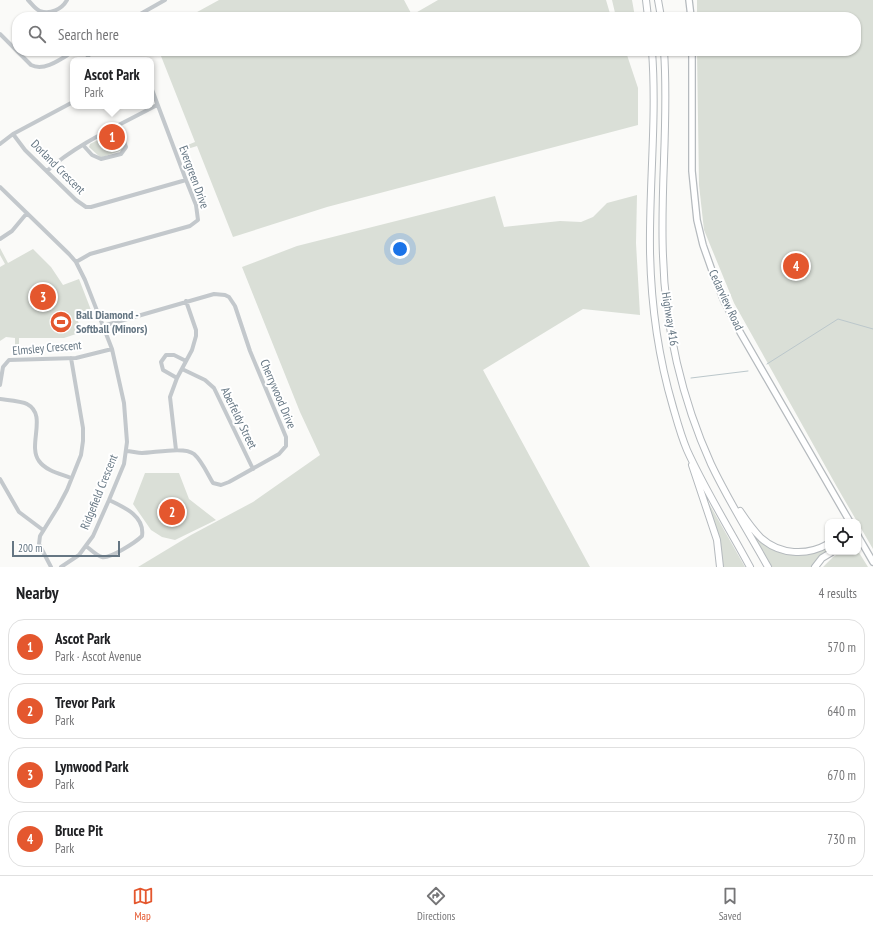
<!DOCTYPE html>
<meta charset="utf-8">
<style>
:root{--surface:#fff;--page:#f2f2f2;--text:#202124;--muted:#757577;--line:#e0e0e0;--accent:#e4572e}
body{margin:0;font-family:"PT Sans Narrow",sans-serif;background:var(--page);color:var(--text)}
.controls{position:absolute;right:12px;bottom:12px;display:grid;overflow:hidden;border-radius:8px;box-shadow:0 1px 3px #0004}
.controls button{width:36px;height:36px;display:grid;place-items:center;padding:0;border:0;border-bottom:1px solid var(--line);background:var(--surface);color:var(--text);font:20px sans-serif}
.scale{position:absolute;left:12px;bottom:10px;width:108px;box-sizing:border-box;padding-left:4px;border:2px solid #657683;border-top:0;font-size:11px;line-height:14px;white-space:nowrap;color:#657683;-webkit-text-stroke:3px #fff;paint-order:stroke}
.you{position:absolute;left:400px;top:249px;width:14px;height:14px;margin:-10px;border:3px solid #fff;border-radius:50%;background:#1a73e8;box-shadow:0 0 0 6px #1a73e833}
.badge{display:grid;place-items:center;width:26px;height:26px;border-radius:50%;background:var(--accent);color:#fff;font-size:13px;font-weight:700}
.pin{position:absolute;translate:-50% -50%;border:2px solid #fff;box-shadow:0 1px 4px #0006}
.popup{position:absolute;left:70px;top:57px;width:84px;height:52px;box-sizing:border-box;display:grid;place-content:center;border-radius:8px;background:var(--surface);filter:drop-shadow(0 1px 3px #0005);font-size:13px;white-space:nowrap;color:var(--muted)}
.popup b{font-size:15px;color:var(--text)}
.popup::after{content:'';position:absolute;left:50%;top:100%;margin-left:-8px;border:8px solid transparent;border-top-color:var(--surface)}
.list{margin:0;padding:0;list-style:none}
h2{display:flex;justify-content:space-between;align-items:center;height:52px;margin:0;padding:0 16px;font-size:17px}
h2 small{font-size:13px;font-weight:400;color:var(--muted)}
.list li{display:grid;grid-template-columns:26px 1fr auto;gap:12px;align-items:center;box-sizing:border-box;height:56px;margin:0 8px 8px;padding:0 8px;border:1px solid var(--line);border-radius:16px}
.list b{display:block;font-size:15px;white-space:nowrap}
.list p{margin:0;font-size:13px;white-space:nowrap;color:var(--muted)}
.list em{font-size:13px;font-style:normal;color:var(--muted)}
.icon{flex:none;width:22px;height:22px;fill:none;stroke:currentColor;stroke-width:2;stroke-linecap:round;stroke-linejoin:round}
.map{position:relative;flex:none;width:873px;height:567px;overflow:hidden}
.search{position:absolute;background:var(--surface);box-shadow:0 1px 3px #0004;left:12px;right:12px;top:12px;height:44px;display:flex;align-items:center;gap:10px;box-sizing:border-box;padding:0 14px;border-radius:16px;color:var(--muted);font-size:15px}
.sheet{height:308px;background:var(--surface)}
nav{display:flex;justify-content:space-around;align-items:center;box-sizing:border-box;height:56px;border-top:1px solid var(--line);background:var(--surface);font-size:11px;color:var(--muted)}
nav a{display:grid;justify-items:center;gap:2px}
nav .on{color:var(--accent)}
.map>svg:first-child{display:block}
.green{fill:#dadfd7}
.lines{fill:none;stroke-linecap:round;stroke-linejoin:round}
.stream{stroke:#bbc7cb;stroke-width:1}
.major-casing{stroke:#b5babe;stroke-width:8}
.highway-casing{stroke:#b4b9bd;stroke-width:8}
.minor{stroke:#c3c8cc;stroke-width:4}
.major{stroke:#fff;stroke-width:5.5}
.highway{stroke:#fff;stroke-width:6}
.labels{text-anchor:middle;stroke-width:4;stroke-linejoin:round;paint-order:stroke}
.street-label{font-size:12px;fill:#657683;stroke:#fff}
.poi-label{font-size:12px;font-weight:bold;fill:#657683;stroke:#fff;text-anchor:start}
</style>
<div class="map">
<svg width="873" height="567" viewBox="0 0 873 567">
<rect width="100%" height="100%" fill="#fafaf8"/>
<path class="green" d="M 219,0 L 404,0 L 412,15 L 438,0 L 606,0 L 611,17 L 188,17 Z
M 612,0 L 632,0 L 635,17 L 616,17 Z
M 697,0 L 873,0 L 873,549 L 837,487 L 734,303 L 704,230 L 699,185 L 697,51 L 856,51 L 856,17 L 697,17 Z
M 159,51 L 618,51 L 618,53 L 626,52 L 638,88 L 638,125 L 327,207 L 233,237 L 197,146 L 181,151 L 180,148 L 195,142 Z
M 117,130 L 124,146 L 122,150 L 103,157 L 100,157 L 89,147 L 90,144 Z
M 637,195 L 636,243 L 640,315 L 583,309 L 483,370 L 590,567 L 138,567 L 191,535 L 253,502 L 320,455 L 300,412 L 242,267 L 297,246 L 495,196 L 504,227 L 560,221 L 581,222 L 593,217 L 607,203 Z
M 0,248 L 8,263 L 33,249 L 51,267 L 63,285 L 79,279 L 91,310 L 76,316 L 82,332 L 64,338 L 19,338 L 19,354 L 15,354 L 15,338 L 6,337 L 0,341 L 0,267 L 5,264 L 0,255 Z
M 145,473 L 179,473 L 189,499 L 216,520 L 175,540 L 162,537 L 151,530 L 133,504 Z
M 703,493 L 745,567 L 723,567 L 720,548 Z
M 751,530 C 779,561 790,556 828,546 L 828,550 L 821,555 L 811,567 L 772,567 Z
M 858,551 L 868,567 L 823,567 L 833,557 L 841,552 L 858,552 Z"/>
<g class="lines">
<path class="stream" d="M 767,364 L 838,319 L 873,329
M 691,378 L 748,371"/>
<g class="major-casing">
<path id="major" d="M 689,0 L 691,17
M 692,51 L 692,171 L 697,220 L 703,245 L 715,279 L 724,301 L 740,332 L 850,522
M 858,536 L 873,562"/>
</g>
<g class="highway-casing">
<path id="highway" d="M 646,0 L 648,17
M 658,0 L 661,17
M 652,51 C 657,117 649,185 650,251 C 651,304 658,356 673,407 C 677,421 681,436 687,450 C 705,490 729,528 750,567
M 664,51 C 669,119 660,188 663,256 C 665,327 682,400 711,464 C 728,500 749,533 768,567
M 692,465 L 717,540 L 720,567
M 740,511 C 746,520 753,530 761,538 C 780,555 807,556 828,544
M 858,537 L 858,536
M 815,567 L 822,558 L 832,552"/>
</g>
<path class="minor" d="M 28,0 C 32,4 35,9 40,11 C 50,15 62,9 67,0
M 135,17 L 165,0
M 0,34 L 31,65 C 45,72 62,58 74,51
M 85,51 L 90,60
M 13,134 L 25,150 L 76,200 L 86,207 L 91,207 L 186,180
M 0,144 L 13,134 L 73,102
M 83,145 L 92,155 L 101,159 L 121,154 L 126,147 L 118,126
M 47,171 C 76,144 122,124 157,105
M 0,187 L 69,254 L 76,262 L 85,280 L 112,349 L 124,403 L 127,442 L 124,464 L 109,500 L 93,536 L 79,555 L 61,567
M 0,239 L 12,231 L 27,213
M 76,262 L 90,254 L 190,226 L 198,220 L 196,205 L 186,180 L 151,87
M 103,326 L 214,294 L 225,295 L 229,297 L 235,306 L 250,351 L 286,437 L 286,446 L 279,454 L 229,482 L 221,485 L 213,483 C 207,473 202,461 194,454 C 184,446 154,453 142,453 C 137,453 131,451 126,451
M 182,369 L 205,380 L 214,388 L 253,469
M 177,378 L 163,370 L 161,362 L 166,355 L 174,355 L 186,361
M 0,385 L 3,367 L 9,360 L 76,358 L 112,349
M 0,399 C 7,400 22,401 27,404 C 48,415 27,445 39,461 C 46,471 61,474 71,478
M 176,450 L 170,397 L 177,378 L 192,350 L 196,336 L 196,330 L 186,301
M 0,479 L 19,512 L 43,530
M 86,546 C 91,550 97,556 102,557 C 110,559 136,542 142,536 C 145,516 124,507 109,500
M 51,567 L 39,544 L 40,536 L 58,507 L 67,490 L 81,455 L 83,441 L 83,428 L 71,358"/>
<use href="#major" class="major"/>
<use href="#highway" class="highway"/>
</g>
<defs>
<g id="stadium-disc" transform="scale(1.15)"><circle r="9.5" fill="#e4572e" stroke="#fff"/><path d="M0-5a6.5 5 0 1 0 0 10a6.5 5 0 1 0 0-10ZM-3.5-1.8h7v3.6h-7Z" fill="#fff"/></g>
</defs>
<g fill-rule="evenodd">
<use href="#stadium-disc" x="61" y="322"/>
</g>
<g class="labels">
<g class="street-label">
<text transform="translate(58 167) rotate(45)" y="4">Dorland Crescent</text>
<text transform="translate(194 177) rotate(70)" y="4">Evergreen Drive</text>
<text transform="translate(726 300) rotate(65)" y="4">Cedarview Road</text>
<text transform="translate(670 319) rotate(81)" y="4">Highway 416</text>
<text transform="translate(47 348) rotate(-5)" y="4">Elmsley Crescent</text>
<text transform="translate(278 394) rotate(67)" y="4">Cherrywood Drive</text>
<text transform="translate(239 418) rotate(64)" y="4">Aberfeldy Street</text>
<text transform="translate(99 492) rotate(-68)" y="4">Ridgefield Crescent</text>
</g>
<g class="poi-label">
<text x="76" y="319">Ball Diamond -<tspan x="76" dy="14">Softball (Minors)</tspan></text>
</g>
</g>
</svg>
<div class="controls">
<button><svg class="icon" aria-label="locate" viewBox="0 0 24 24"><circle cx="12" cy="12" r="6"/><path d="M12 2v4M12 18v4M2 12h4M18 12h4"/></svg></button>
</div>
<div class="scale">200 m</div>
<div class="you"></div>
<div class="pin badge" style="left:112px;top:137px">1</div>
<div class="popup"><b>Ascot Park</b>Park</div>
<div class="pin badge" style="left:172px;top:512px">2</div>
<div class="pin badge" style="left:43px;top:297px">3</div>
<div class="pin badge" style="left:796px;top:266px">4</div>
<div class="search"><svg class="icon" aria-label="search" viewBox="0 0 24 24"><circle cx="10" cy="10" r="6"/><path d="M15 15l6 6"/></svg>Search here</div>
</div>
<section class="sheet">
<h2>Nearby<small>4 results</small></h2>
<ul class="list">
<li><span class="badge">1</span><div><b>Ascot Park</b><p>Park · Ascot Avenue</p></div><em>570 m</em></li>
<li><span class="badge">2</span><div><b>Trevor Park</b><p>Park</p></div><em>640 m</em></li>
<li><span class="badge">3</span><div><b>Lynwood Park</b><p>Park</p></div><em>670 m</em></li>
<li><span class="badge">4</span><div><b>Bruce Pit</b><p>Park</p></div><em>730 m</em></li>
</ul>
</section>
<nav>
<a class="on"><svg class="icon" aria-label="map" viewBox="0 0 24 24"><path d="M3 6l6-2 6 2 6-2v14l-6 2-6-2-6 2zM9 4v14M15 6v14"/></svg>Map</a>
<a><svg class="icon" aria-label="directions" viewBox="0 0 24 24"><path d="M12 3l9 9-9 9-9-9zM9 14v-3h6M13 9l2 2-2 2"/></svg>Directions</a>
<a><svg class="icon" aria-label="saved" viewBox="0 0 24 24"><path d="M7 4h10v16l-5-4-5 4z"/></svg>Saved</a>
</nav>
